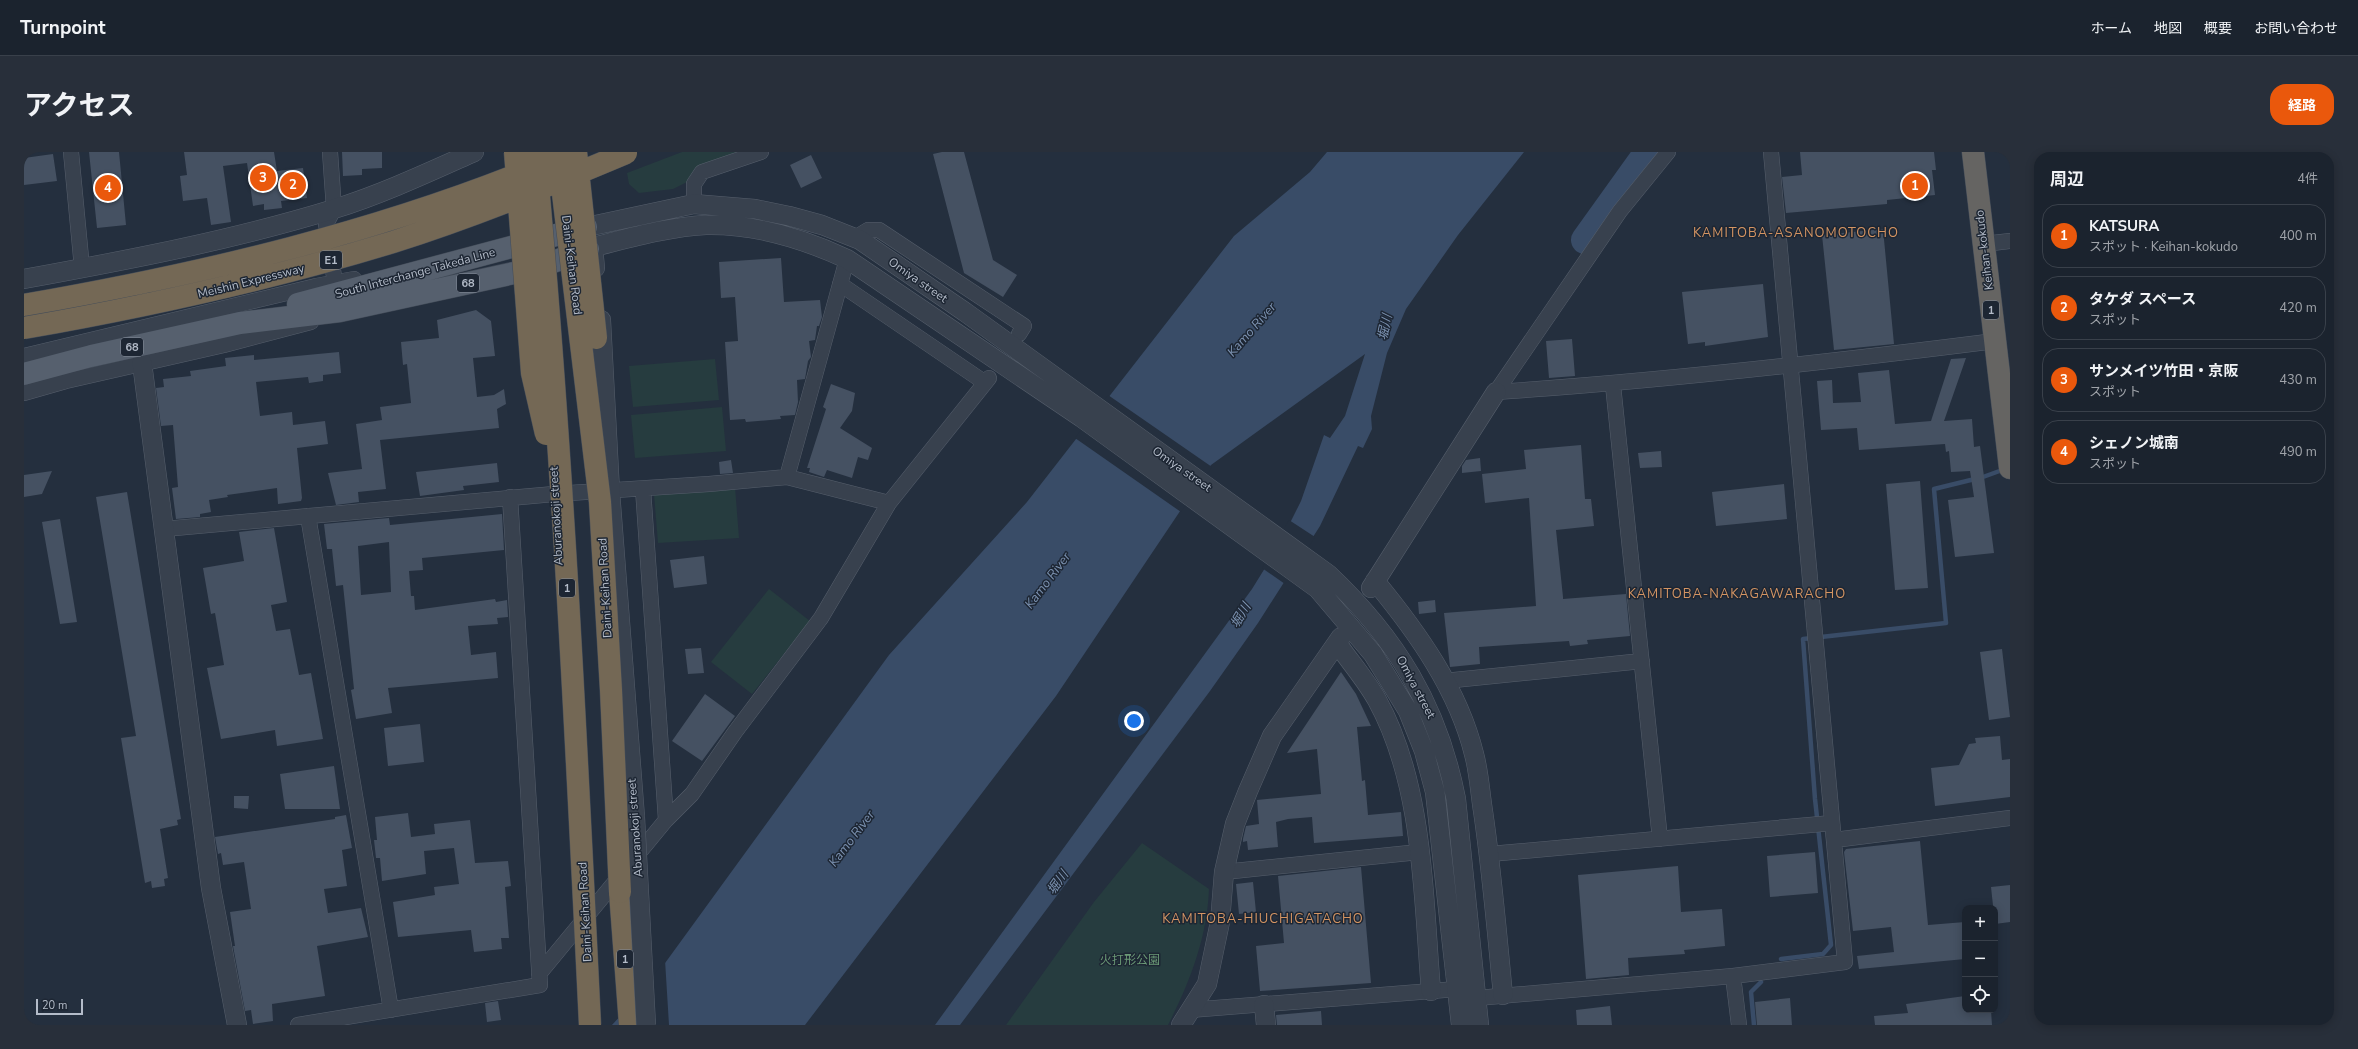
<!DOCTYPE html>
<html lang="ja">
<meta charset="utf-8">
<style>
:root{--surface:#1b232e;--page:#282f3a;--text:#f1f3f6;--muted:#a0a4aa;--line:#39404a;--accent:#ea580c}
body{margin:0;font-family:"Nunito Sans","Noto Sans JP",sans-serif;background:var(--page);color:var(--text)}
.controls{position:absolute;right:12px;bottom:12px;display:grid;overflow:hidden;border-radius:8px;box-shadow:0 2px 10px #0003}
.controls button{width:36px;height:36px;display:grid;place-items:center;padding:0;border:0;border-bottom:1px solid var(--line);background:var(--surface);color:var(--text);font:20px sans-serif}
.scale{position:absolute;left:12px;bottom:10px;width:47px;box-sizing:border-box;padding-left:4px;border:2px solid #b4bcc9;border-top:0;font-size:11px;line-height:14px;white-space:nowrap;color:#b4bcc9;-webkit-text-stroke:3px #1d2633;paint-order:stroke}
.you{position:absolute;left:1110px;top:569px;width:14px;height:14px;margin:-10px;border:3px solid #fff;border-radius:50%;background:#1a73e8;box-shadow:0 0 0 6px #1a73e833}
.badge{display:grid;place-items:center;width:26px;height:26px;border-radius:50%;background:var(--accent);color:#fff;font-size:13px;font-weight:700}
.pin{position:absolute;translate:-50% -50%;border:2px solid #fff;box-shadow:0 1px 4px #0006}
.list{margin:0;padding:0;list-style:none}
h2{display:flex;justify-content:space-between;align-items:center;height:52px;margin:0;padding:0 16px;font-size:17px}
h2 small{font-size:13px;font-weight:400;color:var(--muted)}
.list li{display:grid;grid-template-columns:26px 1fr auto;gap:12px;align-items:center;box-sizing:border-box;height:64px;margin:0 8px 8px;padding:0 8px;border:1px solid var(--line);border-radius:16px}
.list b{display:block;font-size:15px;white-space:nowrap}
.list p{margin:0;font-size:13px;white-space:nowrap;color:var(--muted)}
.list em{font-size:13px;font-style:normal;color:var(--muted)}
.icon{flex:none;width:22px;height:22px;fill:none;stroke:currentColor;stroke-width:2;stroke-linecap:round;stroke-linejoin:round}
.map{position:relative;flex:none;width:1986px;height:873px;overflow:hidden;border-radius:16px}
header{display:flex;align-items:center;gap:24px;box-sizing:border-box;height:56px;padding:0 20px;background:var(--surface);border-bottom:1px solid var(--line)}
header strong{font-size:19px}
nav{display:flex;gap:22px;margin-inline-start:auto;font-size:14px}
.intro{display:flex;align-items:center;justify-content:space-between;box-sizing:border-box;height:96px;padding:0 24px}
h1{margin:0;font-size:28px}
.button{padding:10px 18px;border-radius:16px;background:var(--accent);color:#fff;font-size:14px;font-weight:700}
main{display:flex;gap:24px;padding:0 24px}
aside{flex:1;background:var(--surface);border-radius:16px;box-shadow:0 2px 10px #0003}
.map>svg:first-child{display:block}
.green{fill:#263c3f}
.water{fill:#394c67}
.pier{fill:#242f3e}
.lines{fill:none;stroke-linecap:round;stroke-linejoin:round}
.stream{stroke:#394c67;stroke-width:4.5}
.river{stroke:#394c67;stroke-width:28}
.building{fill:#455162;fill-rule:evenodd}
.minor-casing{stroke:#565f6c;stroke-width:16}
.tertiary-casing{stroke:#565f6c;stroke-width:20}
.primary-casing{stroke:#414a57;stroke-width:23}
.trunk-casing{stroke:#434c59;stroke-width:23}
.motorway-casing{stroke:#434c59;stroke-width:23}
.minor{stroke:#38414e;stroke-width:15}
.tertiary{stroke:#38414e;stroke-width:19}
.primary{stroke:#56606e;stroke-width:22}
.trunk{stroke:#656462;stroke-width:22}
.motorway{stroke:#746855;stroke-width:22}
.tertiary-bridge-casing{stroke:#565f6c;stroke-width:20;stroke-linecap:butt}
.motorway-bridge-casing{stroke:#434c59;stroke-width:23;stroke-linecap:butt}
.tertiary-bridge{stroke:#38414e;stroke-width:19}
.motorway-bridge{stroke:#746855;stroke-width:22}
.labels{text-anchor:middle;stroke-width:3;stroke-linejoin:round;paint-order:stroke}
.shield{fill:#1d2633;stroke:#878f9c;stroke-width:1}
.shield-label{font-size:11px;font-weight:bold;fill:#b4bcc9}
.street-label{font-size:12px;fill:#b4bcc9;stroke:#1d2633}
.park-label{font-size:12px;fill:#6b9a76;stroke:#1d2633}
.neighbourhood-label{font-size:13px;letter-spacing:1px;fill:#d59563;stroke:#1d2633}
.water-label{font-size:13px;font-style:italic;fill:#7c92b1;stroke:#1d2633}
</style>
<header>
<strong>Turnpoint</strong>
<nav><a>ホーム</a><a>地図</a><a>概要</a><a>お問い合わせ</a></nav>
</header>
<div class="intro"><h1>アクセス</h1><a class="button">経路</a></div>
<main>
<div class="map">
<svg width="1986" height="873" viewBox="0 0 1986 873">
<rect width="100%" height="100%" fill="#242f3e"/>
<path class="green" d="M 658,0 L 717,0 L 675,16 L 663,30 L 649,37 L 615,41 L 605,32 L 603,21 Z
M 691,207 L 695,248 L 609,255 L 605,214 Z
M 698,255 L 702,299 L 611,306 L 607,263 Z
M 711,335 L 715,386 L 634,391 L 630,342 Z
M 745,437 L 786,469 L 728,542 L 687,510 Z
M 1118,691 L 1185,737 C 1183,786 1166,830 1144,873 L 982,873 L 1070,750 Z"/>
<path class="water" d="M 1303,0 L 1500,0 L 1434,83 L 1382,157 L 1363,201 L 1347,264 L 1348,277 L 1339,296 L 1334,294 L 1296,374 L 1234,471 L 1186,539 L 936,873 L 911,873 L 1228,437 L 1254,395 L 1277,349 L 1300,283 L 1306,286 L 1321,264 L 1341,202 L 1187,313 L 1032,544 L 781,873 L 588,873 L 628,829 L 865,503 L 1003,350 L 1210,84 L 1286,20 Z"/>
<path class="pier" d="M 1084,243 L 1188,315 L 1157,360 L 1051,286 Z
M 1265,368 L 1291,385 L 1261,432 L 1238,416 Z
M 641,808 L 645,873 L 608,873 L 626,828 Z"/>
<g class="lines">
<path class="stream" d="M 1757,807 L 1799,802 L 1807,793 L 1791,647 L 1779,487 L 1922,471 L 1910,337 L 1959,325 L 1981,317
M 1730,873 L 1727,840 L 1737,830"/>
<path class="river" d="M 1561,88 L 1624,0"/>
</g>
<path class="building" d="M 65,0 L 95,0 L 102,73 L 73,76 Z
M 160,0 L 250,0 L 253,19 L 279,16 L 283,46 L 257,49 L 258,56 L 240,58 L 240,52 L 229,54 L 223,11 L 199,14 L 207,70 L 187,73 L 183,46 L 159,49 L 156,24 L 163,23 Z
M 318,0 L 358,0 L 358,16 L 338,17 L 338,23 L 319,24 Z
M 918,0 L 940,0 L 969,108 L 993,123 L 979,145 L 940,121 L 909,2 Z
M 1776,0 L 1910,0 L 1912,18 L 1908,18 L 1911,43 L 1863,48 L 1863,52 L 1762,61 L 1758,25 L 1778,23 Z
M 29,2 L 33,29 L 0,33 L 0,6 Z
M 787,3 L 798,26 L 777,36 L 766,13 Z
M 1859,77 L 1870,192 L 1810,198 L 1798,83 Z
M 757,106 L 760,150 L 796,148 L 798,165 L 795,174 L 793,174 L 791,188 L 785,189 L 787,205 L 784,209 L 781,227 L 773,228 L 774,250 L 771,263 L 756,264 L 757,267 L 722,270 L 721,267 L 706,268 L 701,190 L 714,189 L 711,145 L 697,146 L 695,110 Z
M 1739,132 L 1744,185 L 1681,194 L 1681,190 L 1664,192 L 1658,140 Z
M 452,158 L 467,169 L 471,204 L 449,206 L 453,245 L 470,243 L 480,237 L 482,252 L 473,257 L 475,276 L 356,288 L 362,337 L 334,340 L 335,350 L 312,353 L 304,321 L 338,317 L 332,272 L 358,268 L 356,255 L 387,251 L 383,212 L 379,213 L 377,190 L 415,186 L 413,168 Z
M 1548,187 L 1551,224 L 1525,226 L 1522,189 Z
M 315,200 L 317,221 L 299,223 L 299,229 L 285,231 L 284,225 L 232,230 L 236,264 L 268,260 L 269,273 L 301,269 L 304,292 L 273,296 L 278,346 L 277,349 L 254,352 L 253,336 L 203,343 L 204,345 L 185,348 L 187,360 L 176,362 L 176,365 L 152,367 L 148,336 L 154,335 L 149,273 L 137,274 L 132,236 L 140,235 L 139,227 L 167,224 L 166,219 L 202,214 L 201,206 L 230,203 L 230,208 Z
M 1942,206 L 1920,269 L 1948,267 L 1950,295 L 1956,294 L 1970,401 L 1931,405 L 1924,348 L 1950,345 L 1946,319 L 1927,320 L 1925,299 L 1922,300 L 1921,292 L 1835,298 L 1833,276 L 1797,278 L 1793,229 L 1808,228 L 1809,251 L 1837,250 L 1834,221 L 1865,218 L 1871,272 L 1907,269 L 1927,207 Z
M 807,232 L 831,241 L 828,259 L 816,276 L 848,296 L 844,308 L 834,305 L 828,326 L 803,318 L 800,325 L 785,320 L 786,316 L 783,316 L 802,257 L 799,255 Z
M 1557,293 L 1561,347 L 1567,347 L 1570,374 L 1532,378 L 1539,445 L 1539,447 L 1602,442 L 1606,484 L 1563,488 L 1564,492 L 1546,494 L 1545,489 L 1455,495 L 1456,512 L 1426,515 L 1420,461 L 1512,454 L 1505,346 L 1461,351 L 1458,322 L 1502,317 L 1500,298 Z
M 1637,299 L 1638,315 L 1616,316 L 1614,301 Z
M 1456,306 L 1457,319 L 1438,321 L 1438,314 L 1442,308 Z
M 707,308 L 709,321 L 696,322 L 695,310 Z
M 473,311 L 475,330 L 439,334 L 440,338 L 396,344 L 392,320 Z
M 28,319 L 18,342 L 0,345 L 0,323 Z
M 1896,329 L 1904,436 L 1871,438 L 1862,332 Z
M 1760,332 L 1763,367 L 1692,374 L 1688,340 Z
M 103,340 L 157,667 L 153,668 L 154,673 L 136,677 L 144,726 L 140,727 L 141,734 L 128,736 L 127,729 L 121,731 L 97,586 L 112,584 L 72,345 Z
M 478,362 L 480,398 L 398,406 L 399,418 L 385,419 L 387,444 L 390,444 L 391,458 L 471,447 L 472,450 L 483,448 L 484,465 L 473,466 L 474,472 L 444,474 L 447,503 L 472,500 L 474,526 L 364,536 L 368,561 L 332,567 L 327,538 L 330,537 L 319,433 L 312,434 L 308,397 L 303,397 L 300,372 L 365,366 L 366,373 ZM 365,390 L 367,440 L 337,443 L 334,394 Z
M 36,367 L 53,470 L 36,472 L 18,370 Z
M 250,376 L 263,450 L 247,453 L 252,479 L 266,477 L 275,523 L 287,521 L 299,587 L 253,594 L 251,578 L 197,587 L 183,516 L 200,513 L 191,461 L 187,462 L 179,416 L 220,409 L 215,380 Z
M 680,404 L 683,432 L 650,436 L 646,408 Z
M 1411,448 L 1412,460 L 1395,462 L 1394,450 Z
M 677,496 L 680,521 L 664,522 L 661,497 Z
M 1978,497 L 1986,565 L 1965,568 L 1956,500 Z
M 1317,520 L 1332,542 L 1347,574 L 1333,575 L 1338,629 L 1341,628 L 1344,663 L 1377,660 L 1379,684 L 1290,691 L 1288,665 L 1264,667 L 1252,670 L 1254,695 L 1224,698 L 1223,689 L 1219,690 L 1219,687 L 1222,674 L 1235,672 L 1233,648 L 1297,642 L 1293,597 L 1263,601 Z
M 681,542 L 711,564 L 678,609 L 648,589 Z
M 396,572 L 400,610 L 364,614 L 360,576 Z
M 1976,584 L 1978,608 L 1986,607 L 1986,645 L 1911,654 L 1907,616 L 1935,613 L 1945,592 L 1952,591 L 1951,586 Z
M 310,614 L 316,657 L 261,657 L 256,622 Z
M 210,644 L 225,644 L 224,657 L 210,656 Z
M 384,661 L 387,685 L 411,682 L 410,672 L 446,668 L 451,711 L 484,709 L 487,734 L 481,735 L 485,786 L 477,786 L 478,797 L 450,800 L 447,778 L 374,785 L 369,750 L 411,743 L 410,735 L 435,732 L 430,696 L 400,699 L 402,722 L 358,729 L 356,706 L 352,706 L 350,688 L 353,688 L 351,665 Z
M 322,663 L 328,696 L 318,698 L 323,734 L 300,737 L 304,761 L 337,756 L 344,785 L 293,794 L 301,844 L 248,852 L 249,869 L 229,872 L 227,858 L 221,859 L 209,794 L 211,794 L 206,760 L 227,757 L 220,710 L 199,713 L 197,701 L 194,702 L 191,685 L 311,667 L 311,665 Z
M 1896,689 L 1904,773 L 1941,770 L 1941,807 L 1835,817 L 1833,804 L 1870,800 L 1867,775 L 1829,779 L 1820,700 L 1822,697 Z
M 1791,700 L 1794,741 L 1746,745 L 1743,704 Z
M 1654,714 L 1657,760 L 1698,757 L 1701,794 L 1660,798 L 1661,802 L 1604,806 L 1605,823 L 1562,827 L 1554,723 Z
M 1337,715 L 1347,831 L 1236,839 L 1232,794 L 1260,791 L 1254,724 Z
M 1229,730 L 1232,760 L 1215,762 L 1212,732 Z
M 1986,733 L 1986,770 L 1971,772 L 1967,735 Z
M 1941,844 L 1941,858 L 1967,858 L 1968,873 L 1851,873 L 1850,864 L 1884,861 L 1882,852 Z
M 1766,846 L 1768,873 L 1733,873 L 1731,850 Z
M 474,849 L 477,868 L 463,870 L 461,851 Z
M 1586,854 L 1588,873 L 1553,873 L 1552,858 Z
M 1297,859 L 1298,873 L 1253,873 L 1252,863 Z"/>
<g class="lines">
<g class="minor-casing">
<path id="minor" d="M 47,0 L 58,116
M 306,0 L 310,57 L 302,72 L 311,131
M 670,52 L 670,32 L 678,20 L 737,0
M 831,86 L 844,78 L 855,78 L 1000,174 L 995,182
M 1960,92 L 1986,89
M 816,132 L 960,230
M 0,204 L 292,134 L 330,127
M 1589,233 L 1636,687
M 1472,240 C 1639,229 1805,210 1971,189
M 1472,240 L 1596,59 L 1644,0
M 0,241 L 42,229 L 200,193 L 287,170
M 763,325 L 823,107
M 284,364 L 367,858
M 140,377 L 530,342 L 685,332 L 763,325 L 865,351
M 1420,529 L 1618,509
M 642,668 L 668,642 L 711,580 L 797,466 L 865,351 L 965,226
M 1810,688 L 1986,666
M 1466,702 L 1808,671
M 1200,720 L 1395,700
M 515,822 L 642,668 L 619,337
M 1709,824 L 1715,873
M 1453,846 L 1709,824 L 1821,810 L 1747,0
M 1166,858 L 1433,837
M 274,873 L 516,833 L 486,345"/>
</g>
<g class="tertiary-casing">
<path id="tertiary" d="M 567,74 L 670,52 L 731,57 L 765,64 L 798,73 L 836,88 L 941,160 L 1304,422 C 1372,486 1414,554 1432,647 L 1455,873
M 571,116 L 569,95 C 606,86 644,75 682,73 C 730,72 780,87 823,107 L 1058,266 L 1294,437 L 1349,502 L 1384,559 L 1400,599 L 1411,640 L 1437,873
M 0,127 C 104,108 209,88 310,57 C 358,42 403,21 450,0
M 577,168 L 586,339 L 611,665
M 118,211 L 187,736 L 213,873
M 1351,429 C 1393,480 1434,537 1450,602 C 1455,620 1456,640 1459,659 C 1468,720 1473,782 1479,843
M 1347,436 L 1472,240
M 1313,491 C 1326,510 1342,528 1353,548 C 1400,633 1399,744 1407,839
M 1240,853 L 1242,873
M 1157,873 L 1183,832 L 1196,770 L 1200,720 L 1211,672 L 1224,639 L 1248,584 L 1317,485"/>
</g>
<g class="primary-casing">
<path id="primary" d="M 274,152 L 562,75
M 0,222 L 67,204 L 216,171 L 316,159 L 513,116 L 564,97"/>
</g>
<g class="trunk-casing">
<path id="trunk" d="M 1949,0 L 1986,316"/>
</g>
<g class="motorway-casing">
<path id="motorway" d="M 596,740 L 606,873"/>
</g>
<use href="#minor" class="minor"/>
<use href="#tertiary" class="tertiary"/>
<use href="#primary" class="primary"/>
<use href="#trunk" class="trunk"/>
<use href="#motorway" class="motorway"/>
<g class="tertiary-bridge-casing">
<path id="tertiary-bridge" d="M 611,665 L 622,873"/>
</g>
<g class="motorway-bridge-casing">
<path id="motorway-bridge" d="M 491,0 L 508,221 L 522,282
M 511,0 C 538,290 552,582 566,873
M 534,0 L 576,350 L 587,538 L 596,740
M 552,0 L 572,186
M 0,153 C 178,122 357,80 525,10
M 0,176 C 125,154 248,127 369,90 C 448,65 526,33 602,1"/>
</g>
<use href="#tertiary-bridge" class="tertiary-bridge"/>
<use href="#motorway-bridge" class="motorway-bridge"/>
</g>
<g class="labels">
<g class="shield">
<rect x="296" y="99" width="22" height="18" rx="3"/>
<rect x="433" y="122" width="22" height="18" rx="3"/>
<rect x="1959" y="149" width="16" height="18" rx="3"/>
<rect x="97" y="186" width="22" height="18" rx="3"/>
<rect x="535" y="427" width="16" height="18" rx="3"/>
<rect x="593" y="798" width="16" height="18" rx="3"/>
</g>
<g class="shield-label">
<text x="307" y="112">E1</text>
<text x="444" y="135">68</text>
<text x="1967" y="162">1</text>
<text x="108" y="199">68</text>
<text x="543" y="440">1</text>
<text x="601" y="811">1</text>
</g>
<g class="street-label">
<text transform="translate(1960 98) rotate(-97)" y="4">Keihan-kokudo</text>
<text transform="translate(548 113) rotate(83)" y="4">Daini-Keihan Road</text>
<text transform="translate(391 121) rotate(-15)" y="4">South Interchange Takeda Line</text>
<text transform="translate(894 128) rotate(35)" y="4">Omiya street</text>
<text transform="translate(227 129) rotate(-14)" y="4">Meishin Expressway</text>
<text transform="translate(1158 317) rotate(35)" y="4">Omiya street</text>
<text transform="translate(532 364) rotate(-93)" y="4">Aburanokoji street</text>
<text transform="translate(581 436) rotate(-93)" y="4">Daini-Keihan Road</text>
<text transform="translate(1392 535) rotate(62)" y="4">Omiya street</text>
<text transform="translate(611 676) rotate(-94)" y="4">Aburanokoji street</text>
<text transform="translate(561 760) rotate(-93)" y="4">Daini-Keihan Road</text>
</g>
<g class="park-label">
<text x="1106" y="812">火打形公園</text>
</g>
<g class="neighbourhood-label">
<text x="1772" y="85">KAMITOBA-ASANOMOTOCHO</text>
<text x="1713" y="446">KAMITOBA-NAKAGAWARACHO</text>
<text x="1239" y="771">KAMITOBA-HIUCHIGATACHO</text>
</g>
<g class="water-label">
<text transform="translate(1360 175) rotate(-78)" y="5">堀川</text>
<text transform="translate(1227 177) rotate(-49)" y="5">Kamo River</text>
<text transform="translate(1023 428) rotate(-53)" y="5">Kamo River</text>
<text transform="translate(1216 463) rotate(-59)" y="5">堀川</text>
<text transform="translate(827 686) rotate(-53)" y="5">Kamo River</text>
<text transform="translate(1033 730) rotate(-54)" y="5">堀川</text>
</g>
</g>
</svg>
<div class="controls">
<button>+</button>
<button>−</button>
<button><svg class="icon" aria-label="locate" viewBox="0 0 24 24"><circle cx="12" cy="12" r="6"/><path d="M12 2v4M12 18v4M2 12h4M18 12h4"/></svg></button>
</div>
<div class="scale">20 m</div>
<div class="you"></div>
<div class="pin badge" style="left:1891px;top:34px">1</div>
<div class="pin badge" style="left:269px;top:33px">2</div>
<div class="pin badge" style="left:239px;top:26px">3</div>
<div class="pin badge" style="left:84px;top:36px">4</div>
</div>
<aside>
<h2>周辺<small>4件</small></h2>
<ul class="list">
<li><span class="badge">1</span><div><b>KATSURA</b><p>スポット · Keihan-kokudo</p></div><em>400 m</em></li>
<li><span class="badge">2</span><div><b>タケダ スペース</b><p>スポット</p></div><em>420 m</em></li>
<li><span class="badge">3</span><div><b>サンメイツ竹田・京阪</b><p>スポット</p></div><em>430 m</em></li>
<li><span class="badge">4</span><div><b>シェノン城南</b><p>スポット</p></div><em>490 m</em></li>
</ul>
</aside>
</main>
